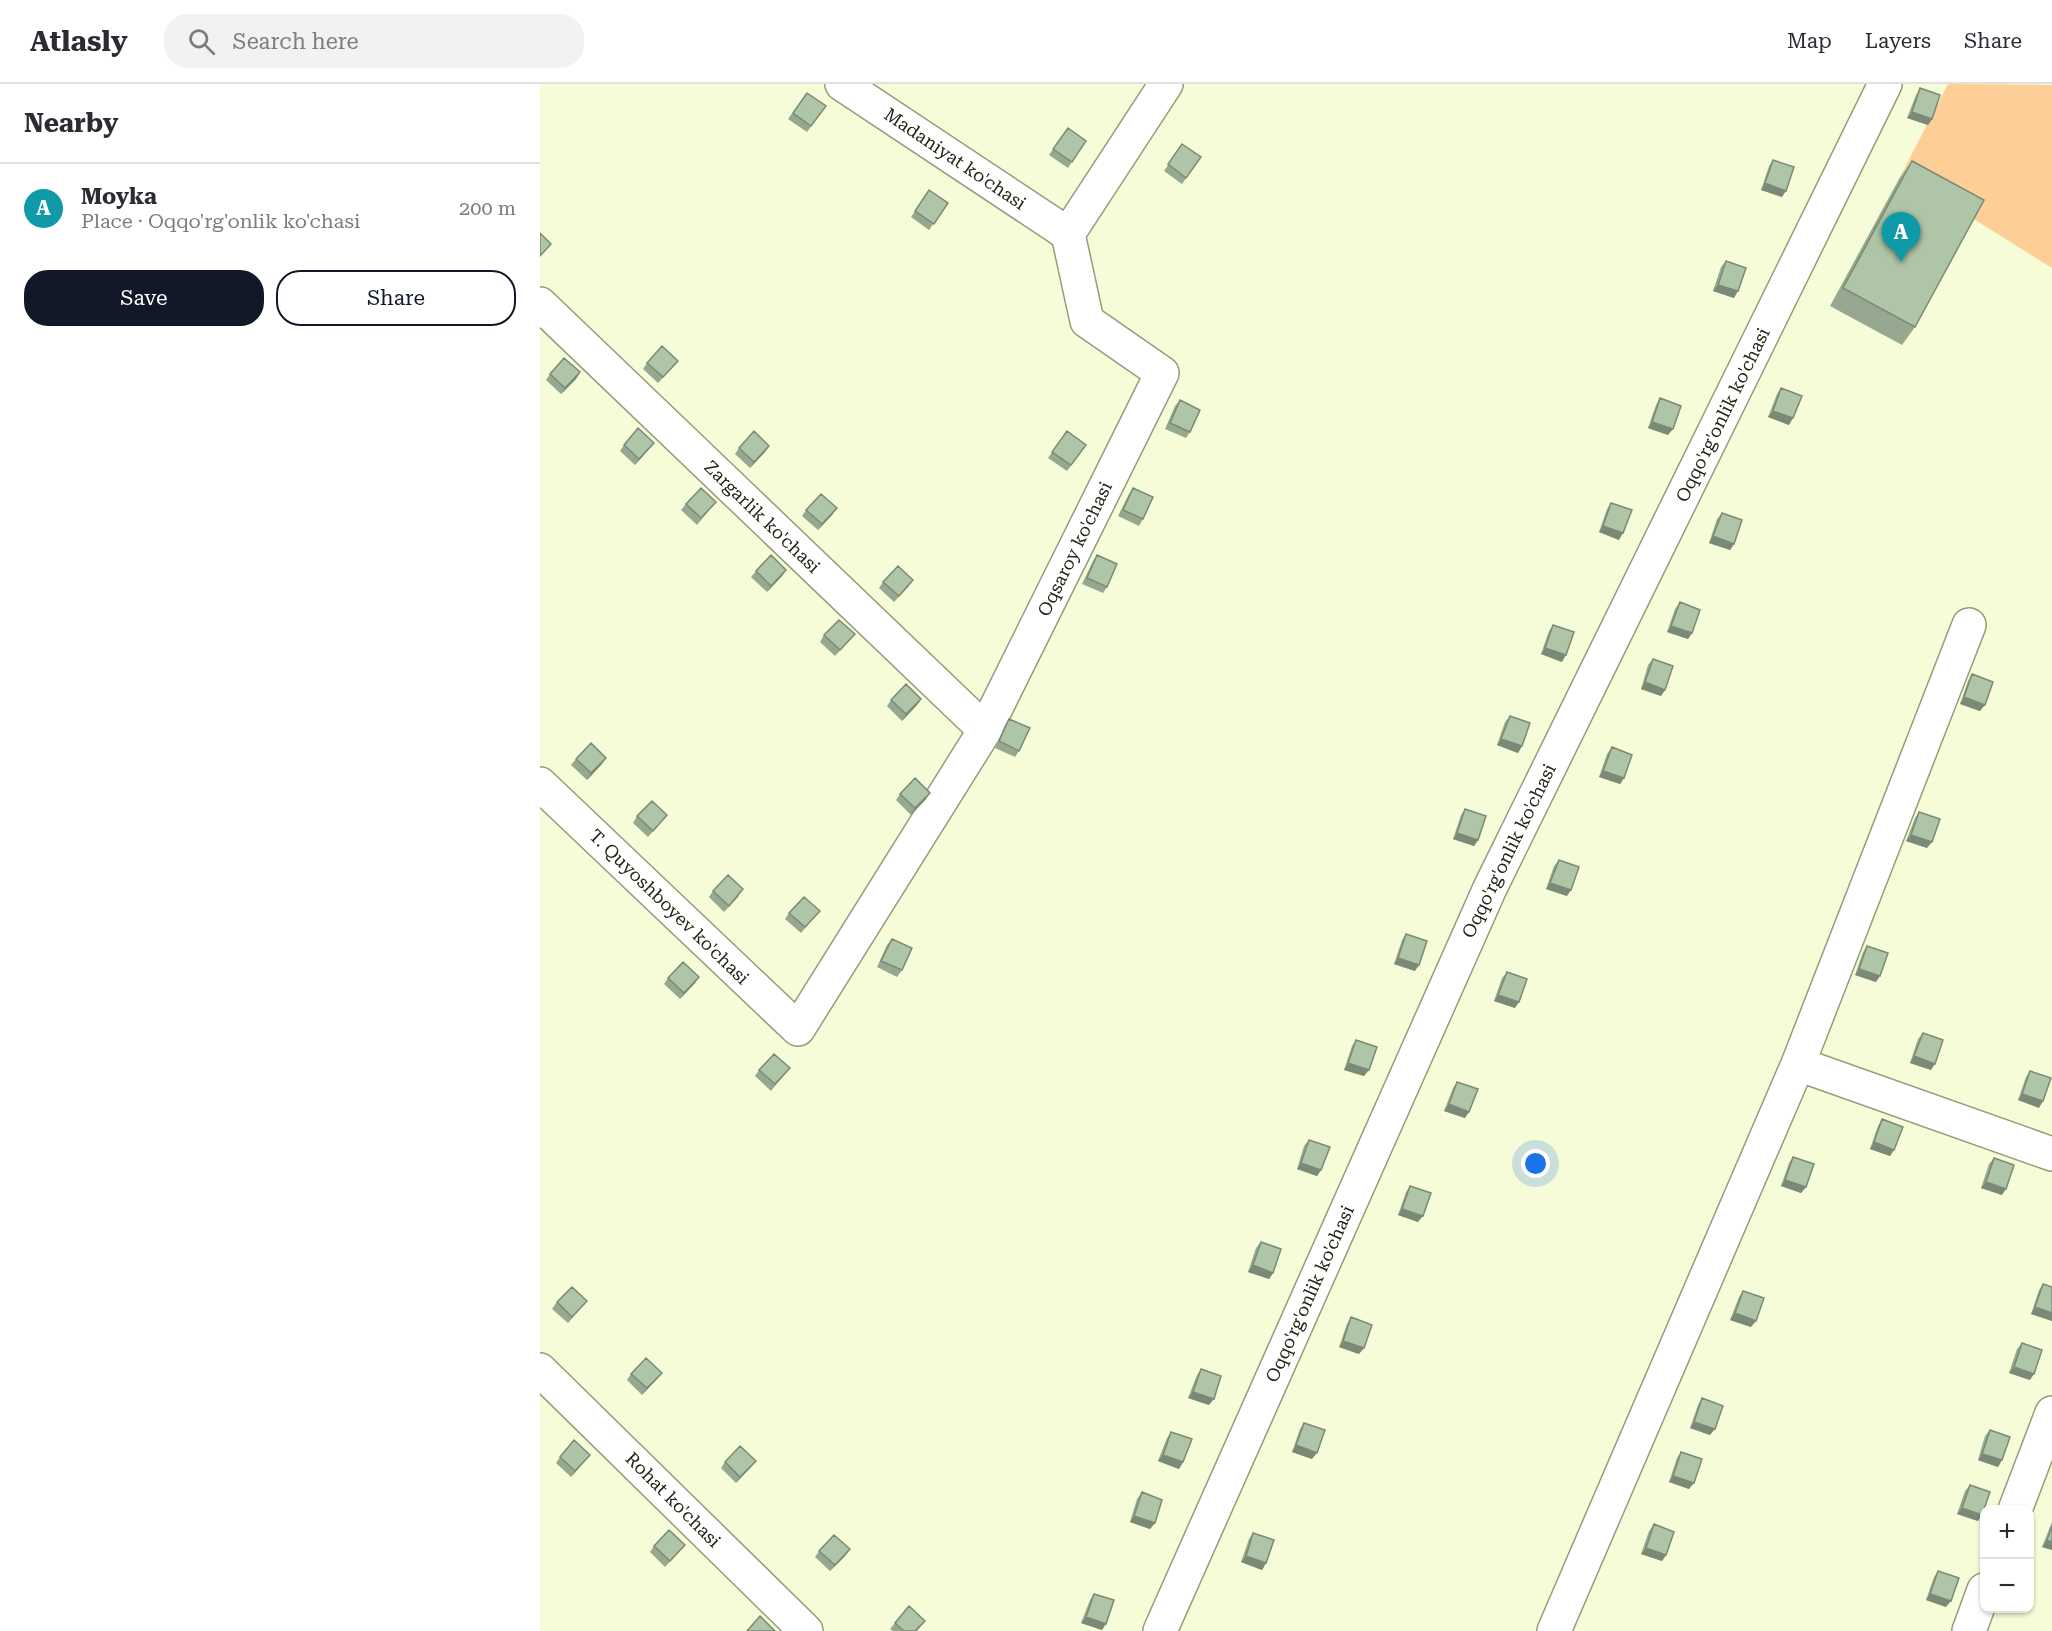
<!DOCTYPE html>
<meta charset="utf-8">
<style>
:root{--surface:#fff;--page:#f2f2f3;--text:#2b2b33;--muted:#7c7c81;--line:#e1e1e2;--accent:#111827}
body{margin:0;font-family:"Roboto Serif",serif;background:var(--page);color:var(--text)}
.controls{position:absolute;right:18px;bottom:18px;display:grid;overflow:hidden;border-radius:12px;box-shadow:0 2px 4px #0004}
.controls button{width:54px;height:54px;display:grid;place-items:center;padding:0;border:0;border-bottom:2px solid var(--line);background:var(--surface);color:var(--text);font:30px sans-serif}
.you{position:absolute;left:996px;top:1080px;width:21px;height:21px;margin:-15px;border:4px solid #fff;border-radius:50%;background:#1a73e8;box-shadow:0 0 0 9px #1a73e833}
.badge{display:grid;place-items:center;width:39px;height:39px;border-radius:50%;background:var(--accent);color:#fff;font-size:20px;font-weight:700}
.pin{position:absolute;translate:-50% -50px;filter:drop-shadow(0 2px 3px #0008)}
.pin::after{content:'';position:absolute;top:32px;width:21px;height:18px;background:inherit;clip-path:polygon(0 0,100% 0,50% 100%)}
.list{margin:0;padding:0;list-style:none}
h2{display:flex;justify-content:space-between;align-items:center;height:78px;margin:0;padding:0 24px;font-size:26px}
h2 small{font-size:20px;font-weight:400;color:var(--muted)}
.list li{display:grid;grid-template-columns:39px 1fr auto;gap:18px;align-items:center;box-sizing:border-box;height:90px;padding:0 24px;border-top:2px solid var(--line)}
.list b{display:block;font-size:22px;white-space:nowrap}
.list p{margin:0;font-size:20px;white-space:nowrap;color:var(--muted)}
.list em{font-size:20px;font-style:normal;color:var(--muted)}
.actions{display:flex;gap:12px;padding:18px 24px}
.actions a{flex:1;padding:14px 0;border:2px solid var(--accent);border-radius:24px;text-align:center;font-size:21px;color:var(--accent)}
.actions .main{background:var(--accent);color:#fff}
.icon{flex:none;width:33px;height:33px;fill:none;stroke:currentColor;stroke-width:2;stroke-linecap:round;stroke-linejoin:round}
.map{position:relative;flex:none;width:1512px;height:1547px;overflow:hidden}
header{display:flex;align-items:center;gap:36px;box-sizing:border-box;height:84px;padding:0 30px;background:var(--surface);border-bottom:2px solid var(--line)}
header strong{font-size:28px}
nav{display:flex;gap:33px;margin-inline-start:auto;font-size:21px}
.search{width:420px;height:54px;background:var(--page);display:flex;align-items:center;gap:15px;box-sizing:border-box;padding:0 21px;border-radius:24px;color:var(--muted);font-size:22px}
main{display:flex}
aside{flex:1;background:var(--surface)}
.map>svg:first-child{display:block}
.green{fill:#fece97}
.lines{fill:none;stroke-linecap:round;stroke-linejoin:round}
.minor-casing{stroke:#969b7a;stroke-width:36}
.minor{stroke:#fff;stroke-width:33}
.wall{fill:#96a990}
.shaded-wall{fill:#7a8a76}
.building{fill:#afc5a8;stroke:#7a8a76;stroke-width:1.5}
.labels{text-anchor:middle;stroke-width:6;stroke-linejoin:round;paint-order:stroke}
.street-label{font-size:18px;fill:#222417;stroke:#fff}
</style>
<header>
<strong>Atlasly</strong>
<div class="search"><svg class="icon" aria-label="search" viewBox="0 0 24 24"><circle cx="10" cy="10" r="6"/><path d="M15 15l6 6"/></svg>Search here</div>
<nav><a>Map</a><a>Layers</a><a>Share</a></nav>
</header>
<main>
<aside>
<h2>Nearby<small></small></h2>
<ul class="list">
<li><span class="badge" style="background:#0f9aa8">A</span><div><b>Moyka</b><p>Place · Oqqo'rg'onlik ko'chasi</p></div><em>200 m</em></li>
</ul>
<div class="actions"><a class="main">Save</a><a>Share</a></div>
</aside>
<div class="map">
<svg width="1512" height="1547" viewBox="0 0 1512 1547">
<rect width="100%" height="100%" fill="#f6fcd8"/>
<path class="green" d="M 1408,0 L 1512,1 L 1512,184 L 1432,134 L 1359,95 Z"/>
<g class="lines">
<g class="minor-casing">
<path id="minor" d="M 302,0 L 528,150
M 0,220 L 445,646
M 0,700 L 258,945 L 445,646 L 622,289 L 547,237 L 528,150 L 626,0
M 1258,980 L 1512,1070
M 0,1286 L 266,1547
M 1475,1426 L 1512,1329
M 620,1547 L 950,804 L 1345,0
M 1014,1547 L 1258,980 L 1429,541
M 1429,1547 L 1444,1506"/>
</g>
<use href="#minor" class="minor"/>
</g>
<path class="wall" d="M 1380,4 L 1392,35 L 1388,41 L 1367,34 L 1376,11 Z
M 267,9 L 286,22 L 267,48 L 248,35 Z
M 528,44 L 546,57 L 528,84 L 509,71 Z
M 642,60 L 661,73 L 642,100 L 624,87 Z
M 1233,76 L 1242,113 L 1221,106 L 1229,82 Z
M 1372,77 L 1375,243 L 1362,261 L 1290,222 L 1359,95 Z
M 389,106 L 408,119 L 389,146 L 371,133 Z
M 1186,177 L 1194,214 L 1173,207 L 1181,183 Z
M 107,279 L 133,283 L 118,299 L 103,285 Z
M 40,288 L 36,295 L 21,310 L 6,296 L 10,290 Z
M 1241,304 L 1249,341 L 1228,333 L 1237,310 Z
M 1120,314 L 1128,351 L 1108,344 L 1116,321 Z
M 640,316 L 650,348 L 646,354 L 625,345 L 635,322 Z
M 527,347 L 546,361 L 527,387 L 508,374 Z
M 84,361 L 109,365 L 95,381 L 80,367 Z
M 199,364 L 225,368 L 210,384 L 195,370 Z
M 593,404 L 603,435 L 599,442 L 578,432 L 589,410 Z
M 176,418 L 157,441 L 141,426 L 146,420 Z
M 1071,419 L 1079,456 L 1059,448 L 1067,425 Z
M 297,424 L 292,431 L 278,446 L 262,432 L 266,426 Z
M 1182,429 L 1194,460 L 1190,466 L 1169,459 L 1177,435 Z
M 557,471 L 567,503 L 563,509 L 542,500 L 553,477 Z
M 246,486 L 242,492 L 227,508 L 211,493 L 216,487 Z
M 343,498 L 369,502 L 354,518 L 339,504 Z
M 1140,518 L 1152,549 L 1148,555 L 1127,548 L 1135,525 Z
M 1013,541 L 1022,578 L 1001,570 L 1009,547 Z
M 284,551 L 310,556 L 295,572 L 280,558 Z
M 1113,575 L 1121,612 L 1101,605 L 1108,581 Z
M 1432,590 L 1440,627 L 1420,620 L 1428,597 Z
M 381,615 L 377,621 L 362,637 L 347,622 L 351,616 Z
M 970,632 L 982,662 L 978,669 L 957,661 L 965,638 Z
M 469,635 L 479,667 L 475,673 L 455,664 L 465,641 Z
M 1072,663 L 1084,694 L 1080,700 L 1059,693 L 1067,670 Z
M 36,675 L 62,680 L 47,696 L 31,681 Z
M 360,710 L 386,715 L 371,731 L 356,716 Z
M 925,725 L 938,756 L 934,762 L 913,755 L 921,731 Z
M 1379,728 L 1387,764 L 1366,757 L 1375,734 Z
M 127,731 L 108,753 L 93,739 L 97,732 Z
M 1019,776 L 1027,812 L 1006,805 L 1014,782 Z
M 173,807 L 199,812 L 184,828 L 169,813 Z
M 280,827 L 261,849 L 245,835 L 249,829 Z
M 866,850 L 875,887 L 854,880 L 862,856 Z
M 352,855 L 362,886 L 357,893 L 337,883 L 347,861 Z
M 1327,862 L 1336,898 L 1315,891 L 1323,868 Z
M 967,888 L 975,924 L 954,917 L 962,894 Z
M 159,893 L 155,899 L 140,915 L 124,900 L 128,894 Z
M 1383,949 L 1391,986 L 1370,979 L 1378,955 Z
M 816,956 L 824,992 L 804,986 L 812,962 Z
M 219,986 L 245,990 L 231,1007 L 215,992 Z
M 1490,987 L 1499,1024 L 1478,1016 L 1486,993 Z
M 917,998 L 925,1034 L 904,1027 L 913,1004 Z
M 1342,1035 L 1350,1072 L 1330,1065 L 1338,1042 Z
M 769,1056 L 781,1086 L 777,1092 L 757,1085 L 764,1062 Z
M 1253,1073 L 1266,1103 L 1261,1109 L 1241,1102 L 1249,1079 Z
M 1454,1074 L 1462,1111 L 1441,1104 L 1449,1080 Z
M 870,1102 L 878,1138 L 858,1131 L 866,1108 Z
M 721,1158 L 733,1189 L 729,1195 L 708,1188 L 716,1164 Z
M 1503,1200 L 1512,1237 L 1491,1230 L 1499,1206 Z
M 1203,1207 L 1211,1243 L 1190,1236 L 1199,1213 Z
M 47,1217 L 28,1239 L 12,1225 L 17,1218 Z
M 811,1233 L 819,1270 L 799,1263 L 807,1240 Z
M 1482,1259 L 1490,1296 L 1469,1289 L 1477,1265 Z
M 661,1285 L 669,1321 L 648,1314 L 657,1291 Z
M 122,1289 L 117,1295 L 102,1311 L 87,1296 L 91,1290 Z
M 1162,1314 L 1170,1351 L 1150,1344 L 1158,1321 Z
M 764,1339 L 772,1375 L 752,1368 L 760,1345 Z
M 1450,1346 L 1462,1376 L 1458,1383 L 1438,1376 L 1445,1352 Z
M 631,1348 L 643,1378 L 639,1385 L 618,1377 L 627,1354 Z
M 1141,1368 L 1149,1405 L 1129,1398 L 1137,1374 Z
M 20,1373 L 45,1377 L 31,1393 L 16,1379 Z
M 185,1378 L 211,1383 L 196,1399 L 181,1384 Z
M 1430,1401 L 1438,1437 L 1417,1430 L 1425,1407 Z
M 602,1408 L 615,1439 L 610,1445 L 590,1438 L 597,1415 Z
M 1512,1438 L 1512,1466 L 1502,1463 Z
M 1114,1440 L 1126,1471 L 1122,1477 L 1101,1470 L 1109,1447 Z
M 713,1449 L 726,1479 L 722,1486 L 701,1478 L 709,1455 Z
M 114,1462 L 140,1467 L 125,1483 L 110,1468 Z
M 310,1465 L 305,1472 L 290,1487 L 275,1473 L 279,1467 Z
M 1398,1487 L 1406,1523 L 1386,1516 L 1394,1493 Z
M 554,1510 L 562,1546 L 541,1539 L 550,1516 Z
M 385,1537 L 377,1547 L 353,1547 L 350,1545 L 355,1539 Z"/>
<path class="shaded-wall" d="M 1372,28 L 1392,35 L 1388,41 L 1367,34 Z
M 1225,99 L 1246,107 L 1242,113 L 1221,106 Z
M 1178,201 L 1198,207 L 1194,214 L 1173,207 Z
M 40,288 L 36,295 L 21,310 L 25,304 Z
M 1233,327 L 1253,334 L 1249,341 L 1228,333 Z
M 1112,338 L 1133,345 L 1128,351 L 1108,344 Z
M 114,359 L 109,365 L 95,381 L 99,375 Z
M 229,362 L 225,368 L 210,384 L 214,378 Z
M 297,424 L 292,431 L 278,446 L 282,440 Z
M 1063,442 L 1083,449 L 1079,456 L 1059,448 Z
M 1173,452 L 1194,460 L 1190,466 L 1169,459 Z
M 246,486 L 242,492 L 227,508 L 231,502 Z
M 1131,542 L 1152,549 L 1148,555 L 1127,548 Z
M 1005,564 L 1026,571 L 1022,578 L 1001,570 Z
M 1105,598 L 1125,606 L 1121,612 L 1101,605 Z
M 1424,613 L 1445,621 L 1440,627 L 1420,620 Z
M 381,615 L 377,621 L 362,637 L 366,630 Z
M 961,655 L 982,662 L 978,669 L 957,661 Z
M 66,674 L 62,680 L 47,696 L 51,689 Z
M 1063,687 L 1084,694 L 1080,700 L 1059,693 Z
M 390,709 L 386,715 L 371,731 L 375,724 Z
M 917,749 L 938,756 L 934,762 L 913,755 Z
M 1371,751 L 1392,758 L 1387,764 L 1366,757 Z
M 1010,799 L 1031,806 L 1027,812 L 1006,805 Z
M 858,874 L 879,881 L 875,887 L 854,880 Z
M 1319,885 L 1340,892 L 1336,898 L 1315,891 Z
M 159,893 L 155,899 L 140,915 L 144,909 Z
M 958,911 L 979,918 L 975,924 L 954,917 Z
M 1374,972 L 1395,980 L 1391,986 L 1370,979 Z
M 808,979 L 829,986 L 824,992 L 804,986 Z
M 1482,1010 L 1503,1017 L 1499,1024 L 1478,1016 Z
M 909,1020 L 929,1028 L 925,1034 L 904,1027 Z
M 1334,1058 L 1354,1066 L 1350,1072 L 1330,1065 Z
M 761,1079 L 781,1086 L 777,1092 L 757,1085 Z
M 1245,1096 L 1266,1103 L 1261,1109 L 1241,1102 Z
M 1446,1098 L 1466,1105 L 1462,1111 L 1441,1104 Z
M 862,1125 L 883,1132 L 878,1138 L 858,1131 Z
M 713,1181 L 733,1189 L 729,1195 L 708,1188 Z
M 1495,1223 L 1512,1229 L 1512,1237 L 1491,1230 Z
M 1195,1229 L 1216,1237 L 1211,1243 L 1190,1236 Z
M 803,1257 L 824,1264 L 819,1270 L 799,1263 Z
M 1474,1283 L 1494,1290 L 1490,1296 L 1469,1289 Z
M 122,1289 L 117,1295 L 102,1311 L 107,1304 Z
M 653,1308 L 674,1315 L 669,1321 L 648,1314 Z
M 1154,1338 L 1175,1345 L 1170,1351 L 1150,1344 Z
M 756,1361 L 777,1369 L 772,1375 L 752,1368 Z
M 1442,1370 L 1462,1376 L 1458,1383 L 1438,1376 Z
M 50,1371 L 45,1377 L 31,1393 L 35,1387 Z
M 623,1371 L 643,1378 L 639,1385 L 618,1377 Z
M 216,1377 L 211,1383 L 196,1399 L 200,1393 Z
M 1133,1392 L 1154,1399 L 1149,1405 L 1129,1398 Z
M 1422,1424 L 1442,1431 L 1438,1437 L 1417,1430 Z
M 594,1432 L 615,1439 L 610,1445 L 590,1438 Z
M 1507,1456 L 1512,1458 L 1512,1466 L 1502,1463 Z
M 1106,1464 L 1126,1471 L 1122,1477 L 1101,1470 Z
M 310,1465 L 305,1472 L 290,1487 L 295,1481 Z
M 706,1472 L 726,1479 L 722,1486 L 701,1478 Z
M 1390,1510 L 1411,1517 L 1406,1523 L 1386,1516 Z
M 546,1533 L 566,1540 L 562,1546 L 541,1539 Z"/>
<path class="building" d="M 1380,4 L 1400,11 L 1392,35 L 1372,28 Z
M 267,9 L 286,22 L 271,42 L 253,29 Z
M 528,44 L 546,57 L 532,78 L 513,65 Z
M 642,60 L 661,73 L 646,94 L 628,80 Z
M 1233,76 L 1254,83 L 1246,107 L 1225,99 Z
M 1372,77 L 1444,116 L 1375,243 L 1303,204 Z
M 389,106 L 408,119 L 394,140 L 375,127 Z
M 0,149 L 11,160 L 0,172 Z
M 1186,177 L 1206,184 L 1198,207 L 1178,201 Z
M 122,262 L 138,277 L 123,293 L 107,279 Z
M 24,274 L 40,288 L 25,304 L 10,290 Z
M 1241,304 L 1262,312 L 1253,334 L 1233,327 Z
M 1120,314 L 1141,322 L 1133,345 L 1112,338 Z
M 640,316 L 660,326 L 650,348 L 630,339 Z
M 98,344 L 114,359 L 99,375 L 84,361 Z
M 214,347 L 229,362 L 214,378 L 199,364 Z
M 527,347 L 546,361 L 531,381 L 512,368 Z
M 161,404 L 176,418 L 161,434 L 146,420 Z
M 593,404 L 613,413 L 603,435 L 583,426 Z
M 281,410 L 297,424 L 282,440 L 266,426 Z
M 1071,419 L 1092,426 L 1083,449 L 1063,442 Z
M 1182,429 L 1202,436 L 1194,460 L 1173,452 Z
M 231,471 L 246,486 L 231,502 L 216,487 Z
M 557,471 L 577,480 L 567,503 L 547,494 Z
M 358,482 L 373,496 L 359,512 L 343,498 Z
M 1140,518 L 1160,526 L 1152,549 L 1131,542 Z
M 299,536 L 315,550 L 300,566 L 284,551 Z
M 1013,541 L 1034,548 L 1026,571 L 1005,564 Z
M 1113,575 L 1133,582 L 1125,606 L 1105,598 Z
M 1432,590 L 1453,598 L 1445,621 L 1424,613 Z
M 366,600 L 381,615 L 366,630 L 351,616 Z
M 970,632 L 990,639 L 982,662 L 961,655 Z
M 469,635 L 490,644 L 479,667 L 459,657 Z
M 51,659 L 66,674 L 51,689 L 36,675 Z
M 1072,663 L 1092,671 L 1084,694 L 1063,687 Z
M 375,694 L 390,709 L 375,724 L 360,710 Z
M 112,717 L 127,731 L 113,747 L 97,732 Z
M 925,725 L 946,732 L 938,756 L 917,749 Z
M 1379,728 L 1400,735 L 1392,758 L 1371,751 Z
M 1019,776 L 1039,783 L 1031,806 L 1010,799 Z
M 188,791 L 203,805 L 189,822 L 173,807 Z
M 264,813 L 280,827 L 265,843 L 249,829 Z
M 866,850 L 887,857 L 879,881 L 858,874 Z
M 352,855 L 372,864 L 362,886 L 341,877 Z
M 1327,862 L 1348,869 L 1340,892 L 1319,885 Z
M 143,878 L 159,893 L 144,909 L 128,894 Z
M 967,888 L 987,895 L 979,918 L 958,911 Z
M 1383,949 L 1403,956 L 1395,980 L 1374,972 Z
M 816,956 L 837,963 L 829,986 L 808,979 Z
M 234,970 L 250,984 L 235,1000 L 219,986 Z
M 1490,987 L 1511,994 L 1503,1017 L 1482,1010 Z
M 917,998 L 938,1005 L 929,1028 L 909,1020 Z
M 1342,1035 L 1363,1043 L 1354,1066 L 1334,1058 Z
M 769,1056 L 790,1063 L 781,1086 L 761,1079 Z
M 1253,1073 L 1274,1080 L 1266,1103 L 1245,1096 Z
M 1454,1074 L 1474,1081 L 1466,1105 L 1446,1098 Z
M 870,1102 L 891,1109 L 883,1132 L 862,1125 Z
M 721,1158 L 741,1165 L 733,1189 L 713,1181 Z
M 1503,1200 L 1512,1203 L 1512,1229 L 1495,1223 Z
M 32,1203 L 47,1217 L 32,1233 L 17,1218 Z
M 1203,1207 L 1224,1214 L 1216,1237 L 1195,1229 Z
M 811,1233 L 832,1241 L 824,1264 L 803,1257 Z
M 1482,1259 L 1502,1266 L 1494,1290 L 1474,1283 Z
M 106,1274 L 122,1289 L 107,1304 L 91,1290 Z
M 661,1285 L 681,1292 L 674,1315 L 653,1308 Z
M 1162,1314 L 1183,1322 L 1175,1345 L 1154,1338 Z
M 764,1339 L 785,1346 L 777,1369 L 756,1361 Z
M 1450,1346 L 1470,1353 L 1462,1376 L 1442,1370 Z
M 631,1348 L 652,1355 L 643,1378 L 623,1371 Z
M 34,1356 L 50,1371 L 35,1387 L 20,1373 Z
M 200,1362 L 216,1377 L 200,1393 L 185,1378 Z
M 1141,1368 L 1162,1375 L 1154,1399 L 1133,1392 Z
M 1430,1401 L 1450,1408 L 1442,1431 L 1422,1424 Z
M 602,1408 L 622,1416 L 615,1439 L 594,1432 Z
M 1114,1440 L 1134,1448 L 1126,1471 L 1106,1464 Z
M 1512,1442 L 1512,1458 L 1507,1456 Z
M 129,1446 L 145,1461 L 130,1477 L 114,1462 Z
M 713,1449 L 734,1456 L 726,1479 L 706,1472 Z
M 294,1451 L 310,1465 L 295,1481 L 279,1467 Z
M 1398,1487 L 1419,1494 L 1411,1517 L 1390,1510 Z
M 554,1510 L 574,1516 L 566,1540 L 546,1533 Z
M 369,1522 L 385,1537 L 375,1547 L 364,1547 L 355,1539 Z
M 220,1532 L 235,1547 L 207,1547 Z"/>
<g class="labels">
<g class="street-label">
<text transform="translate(415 75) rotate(34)" y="6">Madaniyat ko'chasi</text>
<text transform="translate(1183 331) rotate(-64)" y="6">Oqqo'rg'onlik ko'chasi</text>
<text transform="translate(222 433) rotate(44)" y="6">Zargarlik ko'chasi</text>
<text transform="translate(535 465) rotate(-64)" y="6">Oqsaroy ko'chasi</text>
<text transform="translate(969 767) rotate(-64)" y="6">Oqqo'rg'onlik ko'chasi</text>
<text transform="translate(129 823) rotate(44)" y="6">T. Quyoshboyev ko'chasi</text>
<text transform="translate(770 1210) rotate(-66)" y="6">Oqqo'rg'onlik ko'chasi</text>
<text transform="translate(133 1416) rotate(45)" y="6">Rohat ko'chasi</text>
</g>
</g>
</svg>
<div class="controls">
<button>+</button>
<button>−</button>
</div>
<div class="you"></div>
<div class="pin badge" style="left:1361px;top:178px;background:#0f9aa8">A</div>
</div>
</main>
